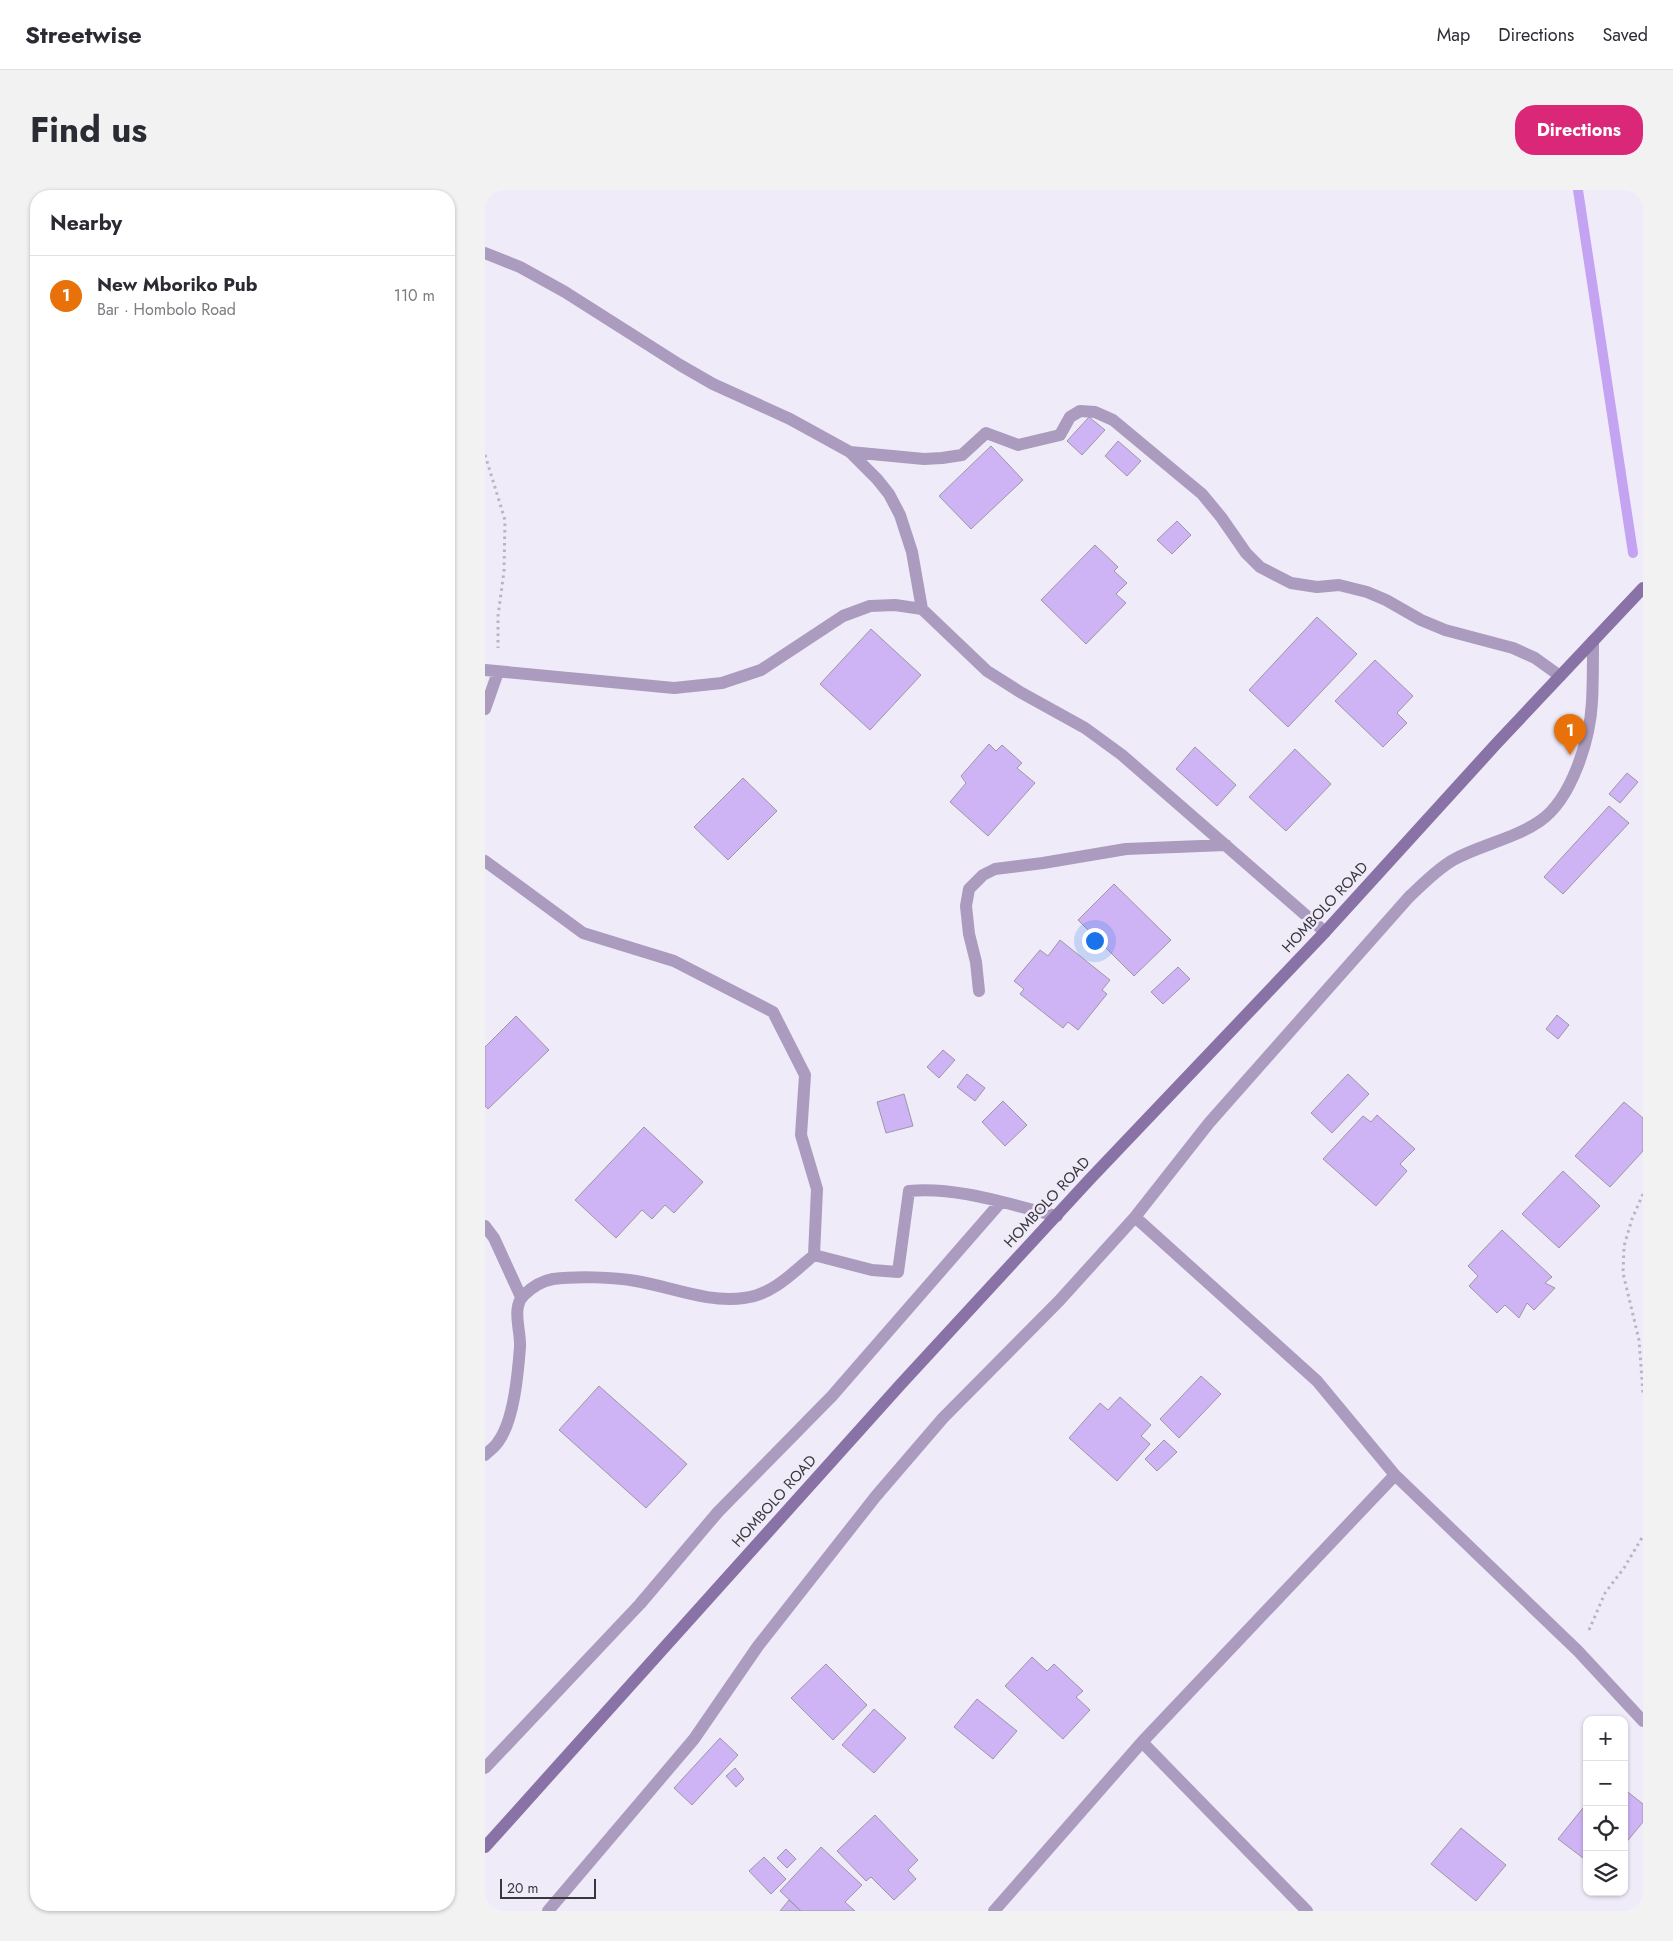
<!DOCTYPE html>
<meta charset="utf-8">
<style>
:root{--surface:#fff;--page:#f2f2f3;--text:#2b2b33;--muted:#7c7c81;--line:#e1e1e2;--accent:#db2777}
body{margin:0;font-family:Jost,sans-serif;background:var(--page);color:var(--text)}
.controls{position:absolute;right:15px;bottom:15px;display:grid;overflow:hidden;border-radius:10px;box-shadow:0 1px 4px #0004}
.controls button{width:45px;height:45px;display:grid;place-items:center;padding:0;border:0;border-bottom:1px solid var(--line);background:var(--surface);color:var(--text);font:25px sans-serif}
.scale{position:absolute;left:15px;bottom:12px;width:96px;box-sizing:border-box;padding-left:5px;border:2px solid #39363c;border-top:0;font-size:14px;line-height:18px;white-space:nowrap;color:#39363c;-webkit-text-stroke:4px #f0ebf9;paint-order:stroke}
.you{position:absolute;left:609px;top:750px;width:18px;height:18px;margin:-12px;border:4px solid #fff;border-radius:50%;background:#1a73e8;box-shadow:0 0 0 8px #1a73e833}
.badge{display:grid;place-items:center;width:32px;height:32px;border-radius:50%;background:var(--accent);color:#fff;font-size:16px;font-weight:700}
.pin{position:absolute;translate:-50% -41px;filter:drop-shadow(0 1px 2px #0008)}
.pin::after{content:'';position:absolute;top:26px;width:18px;height:15px;background:inherit;clip-path:polygon(0 0,100% 0,50% 100%)}
.list{margin:0;padding:0;list-style:none}
h2{display:flex;justify-content:space-between;align-items:center;height:65px;margin:0;padding:0 20px;font-size:21px}
h2 small{font-size:16px;font-weight:400;color:var(--muted)}
.list li{display:grid;grid-template-columns:32px 1fr auto;gap:15px;align-items:center;box-sizing:border-box;height:80px;padding:0 20px;border-top:1px solid var(--line)}
.list b{display:block;font-size:19px;white-space:nowrap}
.list p{margin:0;font-size:16px;white-space:nowrap;color:var(--muted)}
.list em{font-size:16px;font-style:normal;color:var(--muted)}
.icon{flex:none;width:28px;height:28px;fill:none;stroke:currentColor;stroke-width:2;stroke-linecap:round;stroke-linejoin:round}
.map{position:relative;flex:none;width:1158px;height:1721px;overflow:hidden;border-radius:20px}
header{display:flex;align-items:center;gap:30px;box-sizing:border-box;height:70px;padding:0 25px;background:var(--surface);border-bottom:1px solid var(--line)}
header strong{font-size:24px}
nav{display:flex;gap:28px;margin-inline-start:auto;font-size:18px}
.intro{display:flex;align-items:center;justify-content:space-between;box-sizing:border-box;height:120px;padding:0 30px}
h1{margin:0;font-size:35px}
.button{padding:12px 22px;border-radius:20px;background:var(--accent);color:#fff;font-size:18px;font-weight:700}
main{display:flex;gap:30px;padding:0 30px}
aside{flex:1;background:var(--surface);border-radius:20px;box-shadow:0 1px 4px #0004}
.map>svg:first-child{display:block}
.lines{fill:none;stroke-linecap:round;stroke-linejoin:round}
.stream{stroke:#c5a3f3;stroke-width:10}
.building{fill:#cfb4f5;stroke:#9c97a4}
.path{stroke:#b8b4c0;stroke-width:3;stroke-dasharray:2.5 4;stroke-linecap:butt}
.street{stroke:#aa9bbf;stroke-width:12}
.secondary{stroke:#8973a6;stroke-width:12}
.labels{text-anchor:middle;stroke-width:5;stroke-linejoin:round;paint-order:stroke}
.street-label{font-size:15px;fill:#39363c;stroke:#f0ebf9}
</style>
<header>
<strong>Streetwise</strong>
<nav><a>Map</a><a>Directions</a><a>Saved</a></nav>
</header>
<div class="intro"><h1>Find us</h1><a class="button">Directions</a></div>
<main>
<aside>
<h2>Nearby<small></small></h2>
<ul class="list">
<li><span class="badge" style="background:#e8710a">1</span><div><b>New Mboriko Pub</b><p>Bar · Hombolo Road</p></div><em>110 m</em></li>
</ul>
</aside>
<div class="map">
<svg width="1158" height="1721" viewBox="0 0 1158 1721">
<rect width="100%" height="100%" fill="#f0ebf9"/>
<g class="lines">
<path class="stream" d="M 1093,0 L 1148,363"/>
</g>
<path class="building" d="M 604,227 L 620,240 L 597,265 L 582,251 Z
M 633,251 L 656,271 L 642,286 L 620,266 Z
M 506,256 L 538,290 L 486,339 L 454,306 Z
M 692,331 L 706,345 L 687,364 L 672,350 Z
M 610,355 L 633,377 L 629,381 L 642,393 L 631,404 L 641,413 L 601,454 L 556,410 Z
M 832,427 L 872,464 L 803,537 L 764,500 Z
M 386,439 L 436,485 L 385,540 L 335,494 Z
M 890,470 L 928,506 L 912,523 L 922,533 L 898,557 L 850,511 Z
M 504,554 L 511,561 L 517,555 L 537,573 L 532,578 L 550,593 L 503,646 L 465,612 L 481,593 L 476,586 Z
M 710,557 L 751,595 L 732,616 L 691,579 Z
M 810,559 L 846,594 L 801,641 L 764,607 Z
M 1142,583 L 1153,592 L 1135,613 L 1124,604 Z
M 258,588 L 292,621 L 243,670 L 209,637 Z
M 1124,616 L 1144,633 L 1078,704 L 1059,687 Z
M 629,694 L 686,750 L 649,786 L 593,730 Z
M 575,750 L 625,790 L 617,800 L 622,804 L 593,840 L 583,832 L 578,838 L 535,804 L 539,799 L 529,791 L 555,760 L 563,766 Z
M 693,777 L 705,789 L 678,814 L 666,802 Z
M 1072,825 L 1084,835 L 1073,849 L 1061,839 Z
M 31,826 L 64,860 L 3,919 L 0,916 L 0,857 Z
M 458,860 L 470,870 L 454,888 L 442,877 Z
M 482,884 L 500,898 L 490,911 L 472,897 Z
M 863,884 L 884,904 L 847,943 L 826,923 Z
M 419,904 L 428,936 L 401,943 L 392,912 Z
M 518,911 L 542,935 L 520,956 L 497,932 Z
M 1139,912 L 1158,928 L 1158,961 L 1125,997 L 1090,966 Z
M 892,925 L 930,959 L 915,974 L 922,981 L 891,1016 L 838,969 L 878,926 L 886,932 Z
M 159,937 L 218,992 L 189,1023 L 180,1015 L 167,1029 L 157,1020 L 131,1048 L 90,1010 Z
M 1078,981 L 1115,1016 L 1074,1058 L 1037,1024 Z
M 1017,1040 L 1067,1087 L 1060,1093 L 1070,1098 L 1049,1120 L 1042,1113 L 1034,1128 L 1020,1115 L 1012,1123 L 984,1096 L 993,1086 L 983,1076 Z
M 716,1186 L 736,1204 L 694,1248 L 675,1229 Z
M 114,1196 L 202,1274 L 161,1318 L 74,1240 Z
M 635,1207 L 666,1235 L 656,1246 L 665,1254 L 632,1291 L 584,1248 L 615,1213 L 623,1220 Z
M 679,1250 L 692,1262 L 672,1281 L 660,1269 Z
M 547,1467 L 562,1481 L 569,1474 L 598,1501 L 591,1507 L 605,1520 L 578,1549 L 520,1496 Z
M 341,1474 L 382,1515 L 348,1550 L 306,1508 Z
M 492,1509 L 532,1541 L 508,1569 L 469,1537 Z
M 389,1519 L 421,1548 L 389,1583 L 357,1555 Z
M 235,1548 L 253,1565 L 207,1615 L 189,1598 Z
M 250,1578 L 259,1589 L 251,1597 L 241,1586 Z
M 1139,1599 L 1158,1614 L 1158,1632 L 1139,1655 Z
M 1102,1613 L 1102,1671 L 1073,1649 Z
M 390,1625 L 433,1670 L 423,1680 L 431,1689 L 409,1710 L 386,1687 L 381,1691 L 352,1661 Z
M 976,1638 L 1021,1675 L 991,1711 L 946,1674 Z
M 336,1657 L 377,1695 L 360,1712 L 370,1721 L 316,1721 L 295,1701 Z
M 301,1659 L 311,1669 L 302,1678 L 292,1668 Z
M 279,1667 L 301,1689 L 286,1704 L 264,1681 Z
M 304,1710 L 316,1721 L 295,1721 Z"/>
<g class="lines">
<path class="path" d="M 0,265 L 20,330 L 19,381 L 13,426 L 13,458
M 1158,1004 L 1147,1029 L 1139,1056 L 1138,1083 L 1154,1150 L 1158,1203
M 1104,1440 L 1120,1403 L 1139,1378 L 1158,1346"/>
<path class="street" d="M 0,63 L 35,77 L 80,102 L 195,175 L 228,194 L 305,229 L 365,262 L 392,289 L 404,304 L 415,325 L 427,362 L 437,419
M 365,262 L 439,269 L 457,268 L 477,265 L 501,243 L 533,255 L 575,245 L 585,227 L 595,221 L 610,222 L 628,230 L 717,304 L 736,327 L 761,363 L 775,377 L 806,393 L 832,397 L 854,395 L 882,402 L 901,410 L 936,430 L 960,440 L 1028,458 L 1050,468 L 1075,486
M 0,480 L 189,498 L 237,493 L 276,480 L 358,426 L 385,416 L 410,415 L 437,419 L 502,481 L 535,502 L 600,538 L 637,565 L 840,742
M 0,519 L 13,482
M 0,671 L 98,743 L 189,771 L 288,822 L 320,885 L 316,945 L 332,999 L 329,1065
M 494,801 L 491,772 L 484,744 L 481,716 L 484,699 L 498,685 L 510,679 L 558,673 L 641,659 L 741,655
M 650,1027 L 832,1191 L 910,1285 L 1093,1461 L 1158,1531
M 0,1036 L 9,1048 L 36,1107
M 0,1265 C 4,1261 10,1257 13,1252 C 29,1231 33,1183 35,1157 C 36,1141 26,1117 39,1105 C 47,1097 57,1091 68,1089 C 91,1086 129,1087 151,1091 C 187,1097 222,1113 259,1108 C 287,1105 309,1082 329,1065 L 387,1080 L 413,1082 L 424,1001 C 471,996 526,1015 572,1026
M 657,1552 L 822,1721
M 0,1578 L 155,1414 L 233,1322 L 347,1206 L 515,1013
M 63,1721 L 209,1549 L 273,1456 L 391,1306 L 458,1228 L 574,1111 L 650,1027 L 724,933 L 924,707 C 938,694 951,680 968,670 C 995,655 1029,649 1055,631 C 1087,609 1105,549 1107,512 C 1108,492 1108,471 1108,451
M 509,1721 L 657,1552 L 910,1285"/>
<path class="secondary" d="M 0,1657 L 416,1194 L 605,989 L 840,742 L 1012,553 L 1158,398"/>
</g>
<g class="labels">
<g class="street-label">
<text transform="translate(840 717) rotate(-47)" y="5">HOMBOLO ROAD</text>
<text transform="translate(562 1012) rotate(-47)" y="5">HOMBOLO ROAD</text>
<text transform="translate(289 1311) rotate(-48)" y="5">HOMBOLO ROAD</text>
</g>
</g>
</svg>
<div class="controls">
<button>+</button>
<button>−</button>
<button><svg class="icon" aria-label="locate" viewBox="0 0 24 24"><circle cx="12" cy="12" r="6"/><path d="M12 2v4M12 18v4M2 12h4M18 12h4"/></svg></button>
<button><svg class="icon" aria-label="layers" viewBox="0 0 24 24"><path d="M12 4l9 5-9 5-9-5zM3 14l9 5 9-5"/></svg></button>
</div>
<div class="scale">20 m</div>
<div class="you"></div>
<div class="pin badge" style="left:1085px;top:565px;background:#e8710a">1</div>
</div>
</main>
